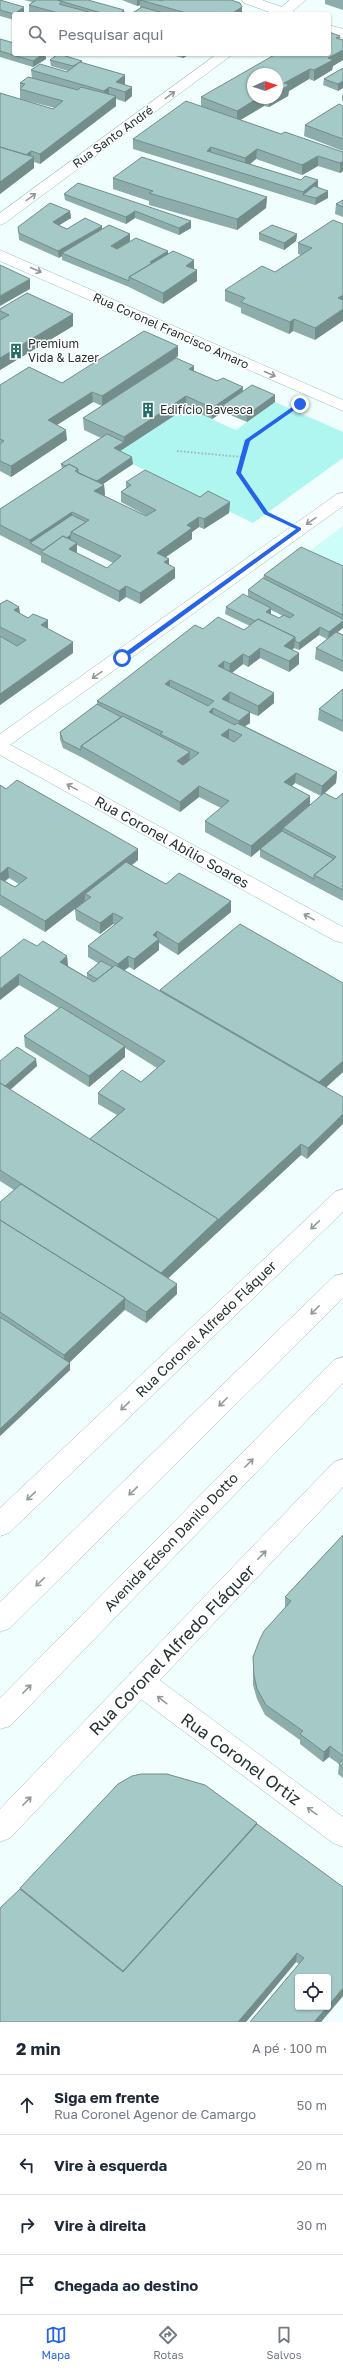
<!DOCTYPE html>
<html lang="pt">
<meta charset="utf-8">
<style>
:root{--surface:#fff;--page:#f6f6f7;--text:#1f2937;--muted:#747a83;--line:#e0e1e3;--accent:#2563eb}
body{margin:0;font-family:"Golos Text",sans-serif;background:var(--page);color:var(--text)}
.controls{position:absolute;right:12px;bottom:12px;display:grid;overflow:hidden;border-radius:4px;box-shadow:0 1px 3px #0004}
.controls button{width:36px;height:36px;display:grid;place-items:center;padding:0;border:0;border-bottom:1px solid var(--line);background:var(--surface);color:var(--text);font:20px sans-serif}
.compass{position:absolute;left:247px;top:68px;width:36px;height:36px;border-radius:50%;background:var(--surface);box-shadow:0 1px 3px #0004;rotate:87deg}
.stop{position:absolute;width:12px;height:12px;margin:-9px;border:3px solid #2563eb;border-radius:50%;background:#fff}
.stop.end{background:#2563eb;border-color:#fff;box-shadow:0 1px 4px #0008}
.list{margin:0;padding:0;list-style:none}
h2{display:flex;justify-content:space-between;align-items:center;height:52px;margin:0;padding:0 16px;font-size:17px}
h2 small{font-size:13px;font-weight:400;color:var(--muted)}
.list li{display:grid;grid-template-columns:26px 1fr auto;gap:12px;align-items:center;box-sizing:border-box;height:60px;padding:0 16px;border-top:1px solid var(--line)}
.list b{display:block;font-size:15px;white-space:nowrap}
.list p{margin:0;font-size:13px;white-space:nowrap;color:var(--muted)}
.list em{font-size:13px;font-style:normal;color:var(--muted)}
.icon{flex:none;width:22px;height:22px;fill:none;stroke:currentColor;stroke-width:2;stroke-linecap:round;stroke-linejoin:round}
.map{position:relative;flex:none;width:343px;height:2022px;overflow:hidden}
.search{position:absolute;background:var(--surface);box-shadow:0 1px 3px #0004;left:12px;right:12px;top:12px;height:44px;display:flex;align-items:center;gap:10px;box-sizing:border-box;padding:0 14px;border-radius:4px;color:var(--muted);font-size:15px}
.sheet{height:292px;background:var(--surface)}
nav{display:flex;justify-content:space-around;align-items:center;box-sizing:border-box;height:56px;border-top:1px solid var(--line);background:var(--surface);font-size:11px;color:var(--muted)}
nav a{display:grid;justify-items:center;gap:2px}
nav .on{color:var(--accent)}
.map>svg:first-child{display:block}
.built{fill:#cdfdf9}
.green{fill:#aff6f1}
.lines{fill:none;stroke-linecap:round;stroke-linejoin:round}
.street-casing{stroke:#99bdbb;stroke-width:1}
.secondary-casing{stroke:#99bdbb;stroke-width:1}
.primary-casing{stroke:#99bdbb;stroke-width:1}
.highway-casing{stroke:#99bdbb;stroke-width:1}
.path-far1{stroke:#a5b4b2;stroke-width:2;stroke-dasharray:1.5 2;stroke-linecap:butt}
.path{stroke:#a5b4b2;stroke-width:2.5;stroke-dasharray:2 3;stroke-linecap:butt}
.street{fill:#fff;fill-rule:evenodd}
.secondary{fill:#fff;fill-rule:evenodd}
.primary{fill:#fff;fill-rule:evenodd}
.highway{fill:#fff;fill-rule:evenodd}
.wall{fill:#8dadaa;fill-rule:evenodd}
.shaded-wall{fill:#738d8b}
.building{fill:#a4c9c6;stroke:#738d8b;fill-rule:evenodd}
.oneway{stroke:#929998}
.route{fill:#2563eb}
.labels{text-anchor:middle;stroke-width:3;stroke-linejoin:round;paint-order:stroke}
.far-street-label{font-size:12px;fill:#243332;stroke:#fff}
.far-poi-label{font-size:12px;fill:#243332;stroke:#fff;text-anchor:start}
.street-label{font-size:14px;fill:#243332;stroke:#fff}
.near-street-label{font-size:17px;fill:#243332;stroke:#fff}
</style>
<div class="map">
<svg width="343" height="2022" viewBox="0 0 343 2022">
<rect width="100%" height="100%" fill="#f0fffd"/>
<path class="built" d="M 343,526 L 343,566 L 310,551 Z"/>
<path class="green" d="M 275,402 L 343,432 L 343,458 L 253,523 L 114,455 L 186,408 L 236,430 Z"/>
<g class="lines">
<g class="street-casing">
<path id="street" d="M 290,0 L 306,0 L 289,14 L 273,14 Z
M 217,54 L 233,54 L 5,223 L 0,225 L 0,213 Z
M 0,741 L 7,743 L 343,927 L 343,943 L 335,941 L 0,755 Z
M 140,1670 L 150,1673 L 343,1817 L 343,1847 L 333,1843 L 130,1691 L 126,1682 L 130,1673 Z"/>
</g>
<g class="secondary-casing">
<path id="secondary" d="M 242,0 L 262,0 L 293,11 L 295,14 L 275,14 L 244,3 Z
M 329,25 L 343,29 L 343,38 L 329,34 Z
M 0,250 L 343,400 L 343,411 L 0,261 Z
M 343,493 L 343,506 L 7,747 L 0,749 L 0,734 L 337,494 Z"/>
</g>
<g class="primary-casing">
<path id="primary" d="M 343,1189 L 343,1212 L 9,1533 L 0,1536 L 0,1508 L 335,1192 Z
M 343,1459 L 343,1487 L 10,1838 L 0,1842 L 0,1809 L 334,1462 Z"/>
</g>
<g class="highway-casing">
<path id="highway" d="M 343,1274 L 343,1298 L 10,1628 L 0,1632 L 0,1602 L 334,1276 Z
M 343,1357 L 343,1383 L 10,1726 L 0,1729 L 0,1698 L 334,1360 Z"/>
</g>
<path class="path-far1" d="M 177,451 L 242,457
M 261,506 L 238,473 L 247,441 L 284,416"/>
<path class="path" d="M 260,505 L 265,512"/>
<use href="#street" class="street"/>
<use href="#secondary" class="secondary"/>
<use href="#primary" class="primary"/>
<use href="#highway" class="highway"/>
</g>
<path class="wall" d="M 0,0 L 24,13 L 23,14 L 14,14 L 14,20 L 0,16 Z
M 24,0 L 88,0 L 125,14 L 29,14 L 29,5 L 32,2 Z
M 122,0 L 159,0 L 162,1 L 161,0 L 231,0 L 242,7 L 242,14 L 131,14 L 140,8 L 140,5 L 137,6 Z
M 325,0 L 343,0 L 343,10 L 325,4 Z
M 340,36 L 340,39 L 343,40 L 343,60 L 333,66 L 332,70 L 314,81 L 309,79 L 289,91 L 288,96 L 269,107 L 264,106 L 240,120 L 281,134 L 343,152 L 343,171 L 340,173 L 318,166 L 302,175 L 256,159 L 250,164 L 301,180 L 318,180 L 318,188 L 328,198 L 315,205 L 133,149 L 133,139 L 201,106 L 201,97 ZM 253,74 L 277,98 L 253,98 Z
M 0,39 L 14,54 L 45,54 L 46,59 L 33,67 L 0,57 Z
M 168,54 L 190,54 L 183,58 Z
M 50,60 L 82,61 L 82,63 L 125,75 L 125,85 L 132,96 L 125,102 L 116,99 L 116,106 L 40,164 L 34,162 L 34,168 L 0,194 L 0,93 L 53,109 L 55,108 L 20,99 L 20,83 L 32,78 L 31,70 L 67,72 L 68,71 L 51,66 Z
M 343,68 L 343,88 L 338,91 L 323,85 L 324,79 Z
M 343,94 L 343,101 L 342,101 L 342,95 Z
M 343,106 L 343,151 L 304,136 L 305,125 Z
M 113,178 L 267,197 L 266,208 L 237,230 L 149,205 L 149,201 L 113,189 Z
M 78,183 L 191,228 L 179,235 L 135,218 L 126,224 L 65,200 L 64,194 Z
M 343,200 L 343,217 L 335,214 L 336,204 Z
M 70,211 L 71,218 L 59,225 L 67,229 L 102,229 L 130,234 L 130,241 L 168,254 L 194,260 L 194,269 L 197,270 L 197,281 L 163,304 L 129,287 L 62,260 L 62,256 L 59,258 L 19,240 L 18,227 Z
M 333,220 L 315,340 L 293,331 L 289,334 L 241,313 L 241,308 L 225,301 L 225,290 L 275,272 L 301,255 L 298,254 L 298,243 Z
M 259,233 L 297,234 L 296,241 L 284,250 L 259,240 Z
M 0,309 L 73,314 L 73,326 L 0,370 Z
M 178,356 L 176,358 L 194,371 L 217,381 L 243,387 L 242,392 L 275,395 L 275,402 L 247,422 L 223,412 L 212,419 L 186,408 L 120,451 L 133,464 L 103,484 L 104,485 L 105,495 L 104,496 L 146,516 L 147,516 L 121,502 L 121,492 L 126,488 L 126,482 L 230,502 L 229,513 L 204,529 L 199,527 L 192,532 L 192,539 L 166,557 L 169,559 L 169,565 L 175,578 L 140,604 L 126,597 L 119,602 L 41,562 L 41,556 L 0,535 L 0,509 L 62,469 L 61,464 L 101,438 L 84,430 L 83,418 L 102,406 L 93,402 L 57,425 L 67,440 L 11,477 L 0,471 L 0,385 L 62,383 ZM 77,545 L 113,563 L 107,568 L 77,553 Z
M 343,566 L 343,628 L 338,632 L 343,635 L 343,672 L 315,659 L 316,648 L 327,639 L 319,635 L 299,650 L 294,648 L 292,650 L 299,664 L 289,672 L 260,658 L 248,667 L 243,664 L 232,673 L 274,693 L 274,703 L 258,716 L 250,713 L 250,723 L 245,726 L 337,772 L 336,783 L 325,793 L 336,799 L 343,793 L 343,901 L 260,857 L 260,849 L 282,831 L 283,830 L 251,857 L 205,832 L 205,821 L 221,808 L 199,797 L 180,812 L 81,757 L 63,748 L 60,739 L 60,732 L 97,704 L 97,701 L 203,629 L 244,630 L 250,626 L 225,614 L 226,607 L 248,596 L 248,590 L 263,578 L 264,575 ZM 271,610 L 281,615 L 282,616 L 279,618 L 271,614 ZM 295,783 L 321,796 L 310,805 L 292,786 Z
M 0,604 L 19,607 L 20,613 L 28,618 L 48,620 L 48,629 L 73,653 L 0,705 Z
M 343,689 L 343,732 L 318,720 L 319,709 Z
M 0,785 L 138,860 L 132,865 L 166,884 L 231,901 L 231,912 L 178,955 L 159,943 L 159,950 L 134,970 L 129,967 L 124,970 L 160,991 L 343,983 L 343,1072 L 326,1087 L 307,1159 L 301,1155 L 168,1278 L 177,1294 L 146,1323 L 125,1310 L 69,1362 L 70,1370 L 0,1436 L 0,1202 L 14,1190 L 0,1181 L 0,1061 L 37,1066 L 10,1090 L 90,1139 L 117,1115 L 98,1104 L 98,1093 L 141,1082 L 157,1068 L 125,1048 L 125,1057 L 89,1087 L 25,1047 L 24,1036 L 59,1008 L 19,985 L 0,1000 L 37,946 L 67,956 L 68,966 L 87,977 L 87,973 L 98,963 L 88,957 L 88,946 L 115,925 L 113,924 L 100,934 L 76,920 L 75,909 L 85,902 L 85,901 L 45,932 L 0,905 ZM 9,878 L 19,884 L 15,887 L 5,881 Z
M 343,1535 L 343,1778 L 338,1774 L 339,1764 L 329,1757 L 323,1762 L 300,1744 L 300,1740 L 265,1715 L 257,1699 L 253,1685 L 253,1657 L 285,1608 L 285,1597 Z
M 257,1824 L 343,1996 L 321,2022 L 250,2022 L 299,1964 L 296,1962 L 246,2022 L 0,2022 L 20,1888 Z"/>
<path class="shaded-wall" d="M 137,0 L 140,0 L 140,5 L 137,6 Z
M 24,7 L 24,13 L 23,14 L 14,14 L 14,20 L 14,14 Z
M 242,7 L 242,14 L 231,14 Z
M 124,10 L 125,14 L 119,14 Z
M 343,50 L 343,60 L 333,66 L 332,70 L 314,81 L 314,70 L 328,58 Z
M 43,54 L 45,54 L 46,59 L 33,67 L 33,61 Z
M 183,54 L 190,54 L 183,58 Z
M 310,69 L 309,79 L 289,91 L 288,96 L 269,107 L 269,98 L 277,98 L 277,92 L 284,83 Z
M 125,75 L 125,85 L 116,82 Z
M 343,81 L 343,88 L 338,91 L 338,84 Z
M 109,87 L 109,97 L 104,101 L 104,91 Z
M 132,87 L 132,96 L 125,102 L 125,92 Z
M 116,96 L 116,106 L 40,164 L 40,154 Z
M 258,98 L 264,98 L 264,106 L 237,122 L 237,111 Z
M 211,147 L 211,157 L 207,151 Z
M 257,149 L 256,159 L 245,168 L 245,158 Z
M 31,151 L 31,159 L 34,157 L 34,168 L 0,194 L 0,182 L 25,155 Z
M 318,156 L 318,166 L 302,175 L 302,165 Z
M 343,161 L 343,171 L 340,173 L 340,163 Z
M 318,180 L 318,190 L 303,195 L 303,192 Z
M 328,191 L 328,198 L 315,205 L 316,198 Z
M 267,197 L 266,208 L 237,230 L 237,219 Z
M 70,211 L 71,218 L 53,229 L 53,222 Z
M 135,211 L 135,218 L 126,224 L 126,217 Z
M 191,221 L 191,228 L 179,235 L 179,228 Z
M 102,226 L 102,232 L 62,253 L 62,256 L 59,258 L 58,251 Z
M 130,234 L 130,241 L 111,253 L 111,246 Z
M 297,234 L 296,241 L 284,250 L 284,243 Z
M 168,251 L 168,258 L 138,282 L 150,262 Z
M 194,260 L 194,270 L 186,266 Z
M 197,270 L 197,281 L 163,304 L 163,293 Z
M 30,279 L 30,289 L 0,306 L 0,296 Z
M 343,295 L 343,306 L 338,298 Z
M 343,309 L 343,321 L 315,340 L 315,328 Z
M 73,314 L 73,326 L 0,370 L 0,358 Z
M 294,319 L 293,331 L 289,334 L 290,322 Z
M 178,346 L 178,356 L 102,406 L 102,396 Z
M 194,366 L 194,377 L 189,369 Z
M 243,387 L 242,399 L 223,405 L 223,412 L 212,419 L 212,408 Z
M 92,392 L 93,402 L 49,430 L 48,420 Z
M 275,395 L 275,402 L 247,422 L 247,415 Z
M 186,396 L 186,408 L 114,455 L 114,448 L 124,442 L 124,437 Z
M 66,430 L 67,440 L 11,477 L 11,466 Z
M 132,457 L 133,464 L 94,490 L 94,483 Z
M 104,485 L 105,495 L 95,502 L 94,491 Z
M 230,502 L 229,513 L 204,529 L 204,519 Z
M 72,512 L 72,522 L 30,543 L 30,551 L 30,540 Z
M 199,517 L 199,527 L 192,532 L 192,539 L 157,563 L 157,553 L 187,525 Z
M 71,535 L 71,542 L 46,551 Z
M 77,543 L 77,554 L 69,549 Z
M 169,559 L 169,570 L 164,562 Z
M 175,568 L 175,578 L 140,604 L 140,593 Z
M 126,586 L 126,597 L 119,602 L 119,591 Z
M 19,607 L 20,617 L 14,610 Z
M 271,608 L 271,615 L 266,612 Z
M 48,620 L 48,631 L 41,625 Z
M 343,621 L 343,628 L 328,639 L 329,632 Z
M 320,627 L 319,635 L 299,650 L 299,643 Z
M 295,637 L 294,648 L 284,656 L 284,646 Z
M 73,642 L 73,653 L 0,705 L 0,694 Z
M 260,648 L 260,658 L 248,667 L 249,657 Z
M 299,653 L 299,664 L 289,672 L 289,661 Z
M 243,654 L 243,664 L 229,675 L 230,664 Z
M 224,661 L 224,672 L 218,666 Z
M 170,680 L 170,691 L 165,684 Z
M 230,692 L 229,703 L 222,699 Z
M 274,693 L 274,703 L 258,716 L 258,706 Z
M 213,708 L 213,719 L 209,712 Z
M 250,712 L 250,723 L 238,731 L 239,721 Z
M 229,729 L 229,740 L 221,735 Z
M 190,752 L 189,762 L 177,772 L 177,761 Z
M 337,772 L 336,783 L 321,796 L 322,786 Z
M 296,773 L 295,783 L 283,793 L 284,782 Z
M 199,786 L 199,797 L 180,812 L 180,802 Z
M 310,796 L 310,807 L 283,828 L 283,830 L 251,857 L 251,846 Z
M 138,849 L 138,860 L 91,897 L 85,894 L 85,901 L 45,932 L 45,921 Z
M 8,867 L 9,878 L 0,885 L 0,874 Z
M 231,901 L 231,912 L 178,955 L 178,944 Z
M 113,913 L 113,924 L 100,934 L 100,923 Z
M 157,931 L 157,941 L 159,939 L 159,950 L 134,970 L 134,959 L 153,935 Z
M 67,956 L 68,967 L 60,962 Z
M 128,956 L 129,967 L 118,975 L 118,964 Z
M 19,974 L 19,985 L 0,1000 L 0,989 Z
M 125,1046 L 125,1057 L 89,1087 L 89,1076 Z
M 36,1059 L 37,1066 L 2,1097 L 2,1089 Z
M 343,1061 L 343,1072 L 319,1094 L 319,1082 Z
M 343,1114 L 343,1124 L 307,1159 L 308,1148 Z
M 301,1144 L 301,1155 L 161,1285 L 161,1273 L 218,1219 Z
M 177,1284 L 177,1294 L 146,1323 L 146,1312 Z
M 125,1298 L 125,1309 L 65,1367 L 64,1355 Z
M 70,1363 L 70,1370 L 0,1436 L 0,1429 Z
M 330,1746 L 329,1757 L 323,1762 L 324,1752 Z
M 257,1823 L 256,1834 L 123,1982 L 123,1971 Z
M 297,1953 L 296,1962 L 246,2022 L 238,2022 Z
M 343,1988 L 343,1996 L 321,2022 L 314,2022 L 327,2007 L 328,2007 L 328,2006 Z"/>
<path class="building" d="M 0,0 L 24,7 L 14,14 L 0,10 Z
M 36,0 L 57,0 L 62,1 L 59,4 L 96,14 L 62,14 L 29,5 Z
M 57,0 L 88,0 L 124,10 L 119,14 L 105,14 Z
M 140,0 L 158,0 L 162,1 L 163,0 L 231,0 L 240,3 L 242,7 L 231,14 L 190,14 Z
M 142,7 L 167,14 L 131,14 Z
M 329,32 L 340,36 L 336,38 L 343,40 L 343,50 L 328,58 L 333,60 L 314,70 L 310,69 L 284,83 L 289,85 L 277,92 L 277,74 L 253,74 L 253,98 L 258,98 L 237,111 L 201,97 L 276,54 L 329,54 Z
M 0,39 L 14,43 L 14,54 L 43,54 L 33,61 L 0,51 Z
M 58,54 L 59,54 L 82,61 L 73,66 L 50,60 Z
M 80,62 L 125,75 L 116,82 L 132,87 L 125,92 L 109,87 L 104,91 L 31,70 L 40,64 L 67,72 Z
M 343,68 L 343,81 L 338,84 L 324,79 Z
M 28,77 L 78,90 L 81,87 L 116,96 L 40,154 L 31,151 L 26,155 L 0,147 L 0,93 L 53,109 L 63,101 L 20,89 L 25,84 L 20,83 Z
M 186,101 L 281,134 L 285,132 L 343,152 L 343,161 L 340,163 L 318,156 L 302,165 L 257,149 L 245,158 L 211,147 L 207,151 L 301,180 L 305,176 L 318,180 L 303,192 L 133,139 Z
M 339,104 L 343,106 L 343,139 L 305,125 Z
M 0,147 L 34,157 L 0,182 Z
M 142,157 L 267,197 L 237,219 L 149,193 L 153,191 L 113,178 Z
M 78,183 L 191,221 L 179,228 L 135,211 L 126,217 L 64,194 Z
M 314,186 L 328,191 L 316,198 L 303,195 Z
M 343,200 L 343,207 L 336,204 Z
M 50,203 L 70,211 L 53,222 L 60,226 L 67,229 L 85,218 L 102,226 L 58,251 L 19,233 L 18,227 Z
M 333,220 L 343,224 L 343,295 L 338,298 L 343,300 L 343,309 L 315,328 L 294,319 L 290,322 L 241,302 L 245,298 L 225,290 L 262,266 L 275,272 L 312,248 L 298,243 Z
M 109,225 L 130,234 L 111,246 L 117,249 L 136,238 L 168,251 L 150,262 L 152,263 L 129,277 L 129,281 L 62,253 Z
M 272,225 L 297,234 L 284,243 L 259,233 Z
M 173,251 L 194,260 L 186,266 L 197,270 L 163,293 L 129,277 Z
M 0,265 L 30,279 L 0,296 Z
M 27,293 L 73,314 L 0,358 L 0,320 L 9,315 L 0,311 L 0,309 Z
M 144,331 L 178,346 L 102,396 L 92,392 L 48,420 L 66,430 L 11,466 L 0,461 L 0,444 L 4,441 L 0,439 L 0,385 L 29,367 L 62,383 Z
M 176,358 L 194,366 L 189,369 L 217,381 L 223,378 L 243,387 L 212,408 L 186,396 L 124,437 L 83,418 Z
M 252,385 L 275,395 L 247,415 L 223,405 Z
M 107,434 L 124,442 L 114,448 L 132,457 L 97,481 L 78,473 L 78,469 L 69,464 L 66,466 L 61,464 Z
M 69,464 L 78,469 L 75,471 L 104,485 L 94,491 L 146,516 L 156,510 L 121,492 L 131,485 L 126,482 L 145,470 L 200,497 L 208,491 L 230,502 L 204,519 L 199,517 L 187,525 L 192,528 L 157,553 L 169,559 L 164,562 L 175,568 L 140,593 L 126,586 L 119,591 L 41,552 L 63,536 L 77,543 L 69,549 L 107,568 L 121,556 L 71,532 L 89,520 L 72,512 L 30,540 L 0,525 L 0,509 Z
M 72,515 L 86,522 L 71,532 L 71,535 L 66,538 L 63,536 L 43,550 L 30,543 Z
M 301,547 L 343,566 L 343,604 L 342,605 L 343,605 L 343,615 L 264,575 Z
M 263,578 L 343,619 L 343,621 L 329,632 L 320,627 L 299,643 L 295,641 L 295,637 L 258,619 L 255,621 L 226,607 L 243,594 L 271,608 L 266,612 L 279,618 L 284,615 L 290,618 L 294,615 L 248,590 Z
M 7,600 L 19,607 L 14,610 L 28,618 L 33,614 L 48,620 L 41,625 L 73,642 L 0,694 L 0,636 L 17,646 L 26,640 L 0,627 L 0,604 Z
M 218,617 L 244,630 L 258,619 L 295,637 L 284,646 L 299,653 L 289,661 L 260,648 L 249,657 L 243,654 L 230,664 L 224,661 L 218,666 L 274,693 L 258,706 L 230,692 L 222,699 L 250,712 L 239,721 L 213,708 L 209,712 L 235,725 L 237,723 L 337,772 L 322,786 L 296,773 L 284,782 L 310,796 L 251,846 L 205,821 L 229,801 L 199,786 L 180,802 L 81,746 L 123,716 L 190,752 L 177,761 L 183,765 L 199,753 L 160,734 L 163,732 L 97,701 L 195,625 L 203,629 ZM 170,680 L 214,701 L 208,706 L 165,684 ZM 229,729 L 242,735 L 234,742 L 221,735 Z
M 336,632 L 343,635 L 343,661 L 316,648 Z
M 343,689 L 343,721 L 319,709 Z
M 97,704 L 121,717 L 81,746 L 81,750 L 63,741 L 60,732 Z
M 17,780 L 138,849 L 45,921 L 0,895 L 0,879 L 15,887 L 27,878 L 8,867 L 0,874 L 0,785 L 6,789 Z
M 324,793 L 336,799 L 343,793 L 343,890 L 314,875 L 336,857 L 283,828 Z
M 282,831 L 334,859 L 314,875 L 314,879 L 260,849 Z
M 126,862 L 166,884 L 179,873 L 231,901 L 178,944 L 157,931 L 153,935 L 159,939 L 134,959 L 128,956 L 118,964 L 88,946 L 123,918 L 113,913 L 100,923 L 75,909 L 91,897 L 85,894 Z
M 240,924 L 343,983 L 343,1061 L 319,1082 L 160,990 Z
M 24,939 L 37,946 L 43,941 L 67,956 L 60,962 L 94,982 L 115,965 L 343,1097 L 343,1114 L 308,1148 L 301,1144 L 218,1220 L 218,1219 L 90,1139 L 125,1109 L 98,1093 L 122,1070 L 141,1082 L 165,1061 L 19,974 L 0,989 L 0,958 Z
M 101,961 L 113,967 L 97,979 L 87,973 Z
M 61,1007 L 125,1046 L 89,1076 L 24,1036 Z
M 17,1047 L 36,1059 L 5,1086 L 0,1083 L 0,1061 Z
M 0,1083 L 218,1219 L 161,1273 L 0,1170 Z
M 21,1184 L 177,1284 L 146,1312 L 125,1299 L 125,1298 L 0,1220 L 0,1202 Z
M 0,1220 L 125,1298 L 64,1355 L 0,1312 Z
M 0,1317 L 70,1363 L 0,1429 Z
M 343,1535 L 343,1756 L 330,1746 L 324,1752 L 300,1734 L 303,1731 L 266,1705 L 257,1689 L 254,1675 L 253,1657 L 260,1639 L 264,1631 L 291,1601 L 285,1597 Z
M 343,1759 L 343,1767 L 339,1764 Z
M 141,1774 L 167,1774 L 205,1785 L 257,1823 L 123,1971 L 20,1888 L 118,1784 L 132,1776 Z
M 257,1824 L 343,1887 L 343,1988 L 328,2006 L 328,1977 L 298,1977 L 298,2007 L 327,2007 L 314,2022 L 250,2022 L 304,1958 L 297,1953 L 238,2022 L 0,2022 L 0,1908 L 20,1889 L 123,1972 Z"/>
<defs><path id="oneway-shaft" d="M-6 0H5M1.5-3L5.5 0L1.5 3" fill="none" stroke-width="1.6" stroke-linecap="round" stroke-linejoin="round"/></defs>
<g class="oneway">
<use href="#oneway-shaft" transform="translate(170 95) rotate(-36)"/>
<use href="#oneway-shaft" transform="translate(31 197) rotate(-36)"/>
<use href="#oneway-shaft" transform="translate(36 270) rotate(24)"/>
<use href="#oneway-shaft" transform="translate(270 374) rotate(24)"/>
<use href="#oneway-shaft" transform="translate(311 521) rotate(145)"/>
<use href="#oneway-shaft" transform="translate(97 675) rotate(145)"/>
<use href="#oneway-shaft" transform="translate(72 787) rotate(-151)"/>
<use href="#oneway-shaft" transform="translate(309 917) rotate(-151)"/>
<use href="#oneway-shaft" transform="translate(315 1225) rotate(136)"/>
<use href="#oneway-shaft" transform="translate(315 1310) rotate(135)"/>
<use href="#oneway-shaft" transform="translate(223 1402) rotate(135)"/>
<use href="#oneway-shaft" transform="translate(125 1406) rotate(136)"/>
<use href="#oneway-shaft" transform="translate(249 1463) rotate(-45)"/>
<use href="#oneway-shaft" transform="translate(133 1491) rotate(136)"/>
<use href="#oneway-shaft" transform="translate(31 1496) rotate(136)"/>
<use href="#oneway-shaft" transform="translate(262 1555) rotate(-46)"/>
<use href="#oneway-shaft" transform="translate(40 1582) rotate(136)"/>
<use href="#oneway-shaft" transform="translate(27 1689) rotate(-46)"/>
<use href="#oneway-shaft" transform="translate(162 1700) rotate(-142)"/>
<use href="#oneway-shaft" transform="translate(27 1801) rotate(-46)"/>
<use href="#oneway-shaft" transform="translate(312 1811) rotate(-144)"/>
</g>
<path class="route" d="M 298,403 L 303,404 L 250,441 L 241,473 L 268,512 L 301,528 L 301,530 L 124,659 L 120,659 L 120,656 L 296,529 L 264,514 L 236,473 L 245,440 Z"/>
<defs>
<g id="building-bare" transform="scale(1.2)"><path d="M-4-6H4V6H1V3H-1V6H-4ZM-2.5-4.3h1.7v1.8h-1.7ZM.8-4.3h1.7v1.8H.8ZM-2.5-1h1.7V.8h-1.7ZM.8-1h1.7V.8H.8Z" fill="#226d6a" stroke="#fff" stroke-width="2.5" paint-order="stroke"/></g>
</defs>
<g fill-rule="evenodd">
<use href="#building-bare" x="16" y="351"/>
<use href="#building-bare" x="148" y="410"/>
</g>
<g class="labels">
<g class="far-street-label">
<text transform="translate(113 137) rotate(-36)" y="4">Rua Santo André</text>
<text transform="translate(171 331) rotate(24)" y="4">Rua Coronel Francisco Amaro</text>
</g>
<g class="far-poi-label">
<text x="28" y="348">Premium<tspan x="28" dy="14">Vida &amp; Lazer</tspan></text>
<text x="160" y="414">Edifício Bavesca</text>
</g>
<g class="street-label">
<text transform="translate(172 842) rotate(29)" y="5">Rua Coronel Abílio Soares</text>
<text transform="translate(206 1329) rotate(-44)" y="5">Rua Coronel Alfredo Fláquer</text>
<text transform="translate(171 1542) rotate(-46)" y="5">Avenida Edson Danilo Dotto</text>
</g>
<g class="near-street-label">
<text transform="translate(172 1650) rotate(-46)" y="6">Rua Coronel Alfredo Fláquer</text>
<text transform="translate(241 1759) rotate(36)" y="6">Rua Coronel Ortiz</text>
</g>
</g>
</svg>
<div class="controls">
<button><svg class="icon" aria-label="locate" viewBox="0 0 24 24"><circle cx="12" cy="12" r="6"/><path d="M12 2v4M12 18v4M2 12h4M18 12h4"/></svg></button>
</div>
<svg class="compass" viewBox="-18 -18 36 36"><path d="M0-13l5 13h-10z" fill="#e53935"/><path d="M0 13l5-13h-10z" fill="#747a83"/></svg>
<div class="stop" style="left:122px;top:658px"></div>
<div class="stop end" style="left:300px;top:404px"></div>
<div class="search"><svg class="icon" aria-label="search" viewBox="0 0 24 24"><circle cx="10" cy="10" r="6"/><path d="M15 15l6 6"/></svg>Pesquisar aqui</div>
</div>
<section class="sheet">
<h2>2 min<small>A pé · 100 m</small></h2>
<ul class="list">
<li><svg class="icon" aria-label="ahead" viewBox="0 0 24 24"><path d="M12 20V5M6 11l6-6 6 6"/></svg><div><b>Siga em frente</b><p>Rua Coronel Agenor de Camargo</p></div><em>50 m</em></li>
<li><svg class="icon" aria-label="left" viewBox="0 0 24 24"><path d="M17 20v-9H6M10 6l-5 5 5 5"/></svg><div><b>Vire à esquerda</b></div><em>20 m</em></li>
<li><svg class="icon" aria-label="right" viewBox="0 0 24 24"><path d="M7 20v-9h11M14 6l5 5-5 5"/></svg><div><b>Vire à direita</b></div><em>30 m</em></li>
<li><svg class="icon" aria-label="arrive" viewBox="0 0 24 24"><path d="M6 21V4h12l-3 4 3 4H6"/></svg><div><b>Chegada ao destino</b></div></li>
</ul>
</section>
<nav>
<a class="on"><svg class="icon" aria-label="map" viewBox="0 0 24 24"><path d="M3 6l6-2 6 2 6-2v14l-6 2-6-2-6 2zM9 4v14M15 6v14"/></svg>Mapa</a>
<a><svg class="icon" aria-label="directions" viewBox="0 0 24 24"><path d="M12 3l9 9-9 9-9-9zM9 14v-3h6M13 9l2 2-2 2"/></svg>Rotas</a>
<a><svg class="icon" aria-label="saved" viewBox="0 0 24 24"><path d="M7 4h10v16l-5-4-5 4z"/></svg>Salvos</a>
</nav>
